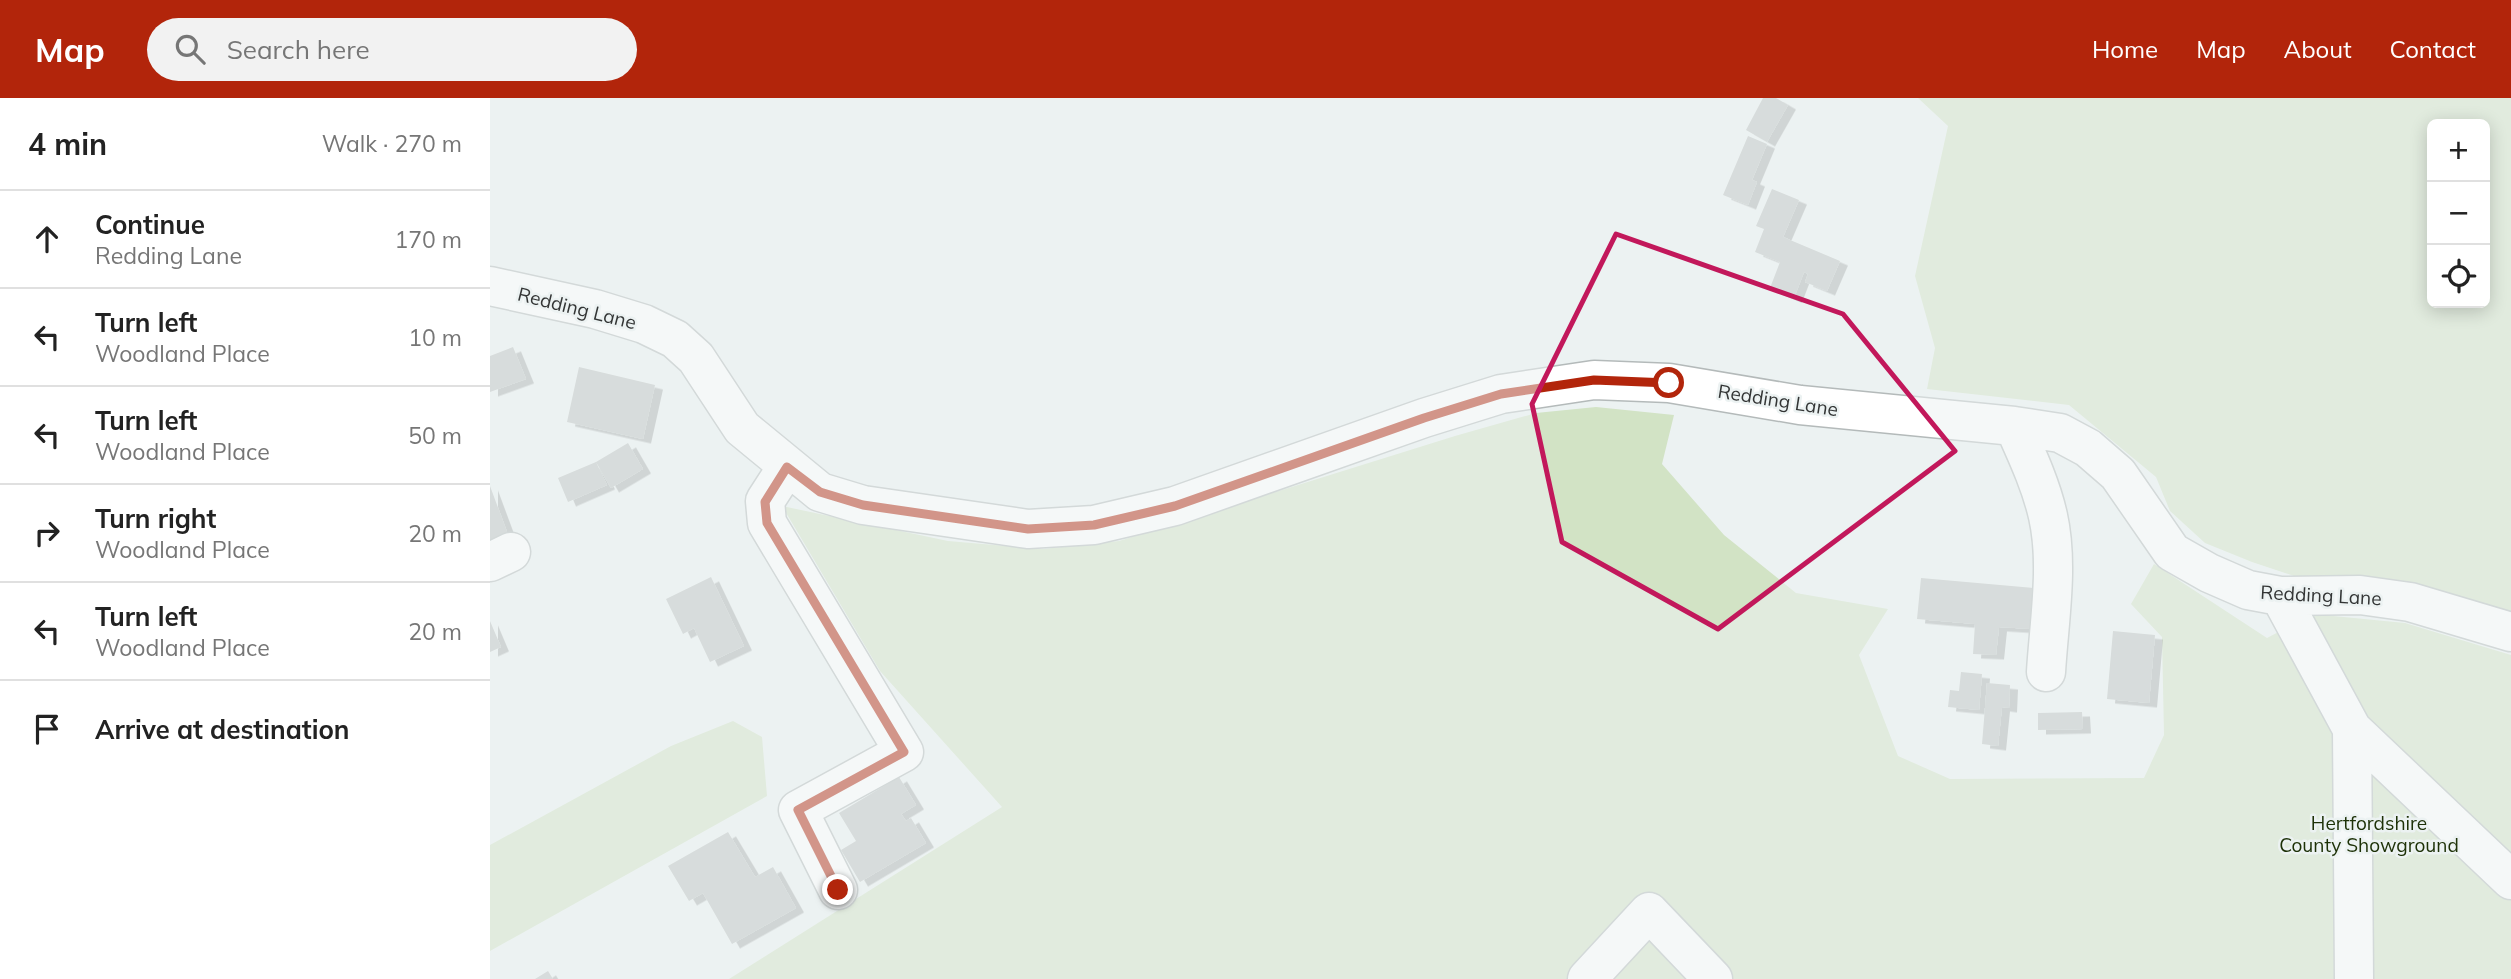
<!DOCTYPE html>
<meta charset="utf-8">
<style>
:root{--surface:#fff;--page:#f2f2f2;--text:#222;--muted:#767676;--line:#e0e0e0;--accent:#b2250b}
body{margin:0;font-family:Mulish,sans-serif;background:var(--page);color:var(--text)}
.controls{position:absolute;right:21px;top:21px;display:grid;overflow:hidden;border-radius:10px;box-shadow:0 4px 18px #0003}
.controls button{width:63px;height:63px;display:grid;place-items:center;padding:0;border:0;border-bottom:2px solid var(--line);background:var(--surface);color:var(--text);font:35px sans-serif}
.stop{position:absolute;width:21px;height:21px;margin:-16px;border:5px solid #b2250b;border-radius:50%;background:#fff}
.stop.end{background:#b2250b;border-color:#fff;box-shadow:0 2px 7px #0008}
.list{margin:0;padding:0;list-style:none}
h2{display:flex;justify-content:space-between;align-items:center;height:91px;margin:0;padding:0 28px;font-size:30px}
h2 small{font-size:23px;font-weight:400;color:var(--muted)}
.list li{display:grid;grid-template-columns:46px 1fr auto;gap:21px;align-items:center;box-sizing:border-box;height:98px;padding:0 28px;border-top:2px solid var(--line)}
.list b{display:block;font-size:26px;white-space:nowrap}
.list p{margin:0;font-size:23px;white-space:nowrap;color:var(--muted)}
.list em{font-size:23px;font-style:normal;color:var(--muted)}
.icon{flex:none;width:38px;height:38px;fill:none;stroke:currentColor;stroke-width:2;stroke-linecap:round;stroke-linejoin:round}
.map{position:relative;flex:none;width:2021px;height:881px;overflow:hidden}
header{display:flex;align-items:center;gap:42px;box-sizing:border-box;height:98px;padding:0 35px;background:var(--accent);color:#fff}
header strong{font-size:33px}
nav{display:flex;gap:38px;margin-inline-start:auto;font-size:24px}
.search{width:490px;height:63px;background:var(--page);display:flex;align-items:center;gap:18px;box-sizing:border-box;padding:0 24px;border-radius:38px;color:var(--muted);font-size:26px}
main{display:flex}
aside{flex:1;background:var(--surface)}
.map>svg:first-child{display:block}
.green{fill:#d2e3c5;fill-rule:evenodd}
.building{fill:#bdc2c0;filter:url(#shadow)}
.lines{fill:none;stroke-linecap:round;stroke-linejoin:round}
.minor-casing{stroke:#b4baba;stroke-width:41}
.minor{stroke:#fff;stroke-width:38}
.route{stroke:#b2250b;stroke-width:9}
.marked{fill:none;stroke:#c2185b;stroke-width:5;stroke-linejoin:round}
.labels{text-anchor:middle;stroke-width:5;stroke-linejoin:round;paint-order:stroke}
.street-label{font-size:19px;fill:#333535;stroke:#ecf2f2}
.park-label{font-size:19px;fill:#1d3107;stroke:#ecf2f2}
</style>
<header>
<strong>Map</strong>
<div class="search"><svg class="icon" aria-label="search" viewBox="0 0 24 24"><circle cx="10" cy="10" r="6"/><path d="M15 15l6 6"/></svg>Search here</div>
<nav><a>Home</a><a>Map</a><a>About</a><a>Contact</a></nav>
</header>
<main>
<aside>
<h2>4 min<small>Walk · 270 m</small></h2>
<ul class="list">
<li><svg class="icon" aria-label="ahead" viewBox="0 0 24 24"><path d="M12 20V5M6 11l6-6 6 6"/></svg><div><b>Continue</b><p>Redding Lane</p></div><em>170 m</em></li>
<li><svg class="icon" aria-label="left" viewBox="0 0 24 24"><path d="M17 20v-9H6M10 6l-5 5 5 5"/></svg><div><b>Turn left</b><p>Woodland Place</p></div><em>10 m</em></li>
<li><svg class="icon" aria-label="left" viewBox="0 0 24 24"><path d="M17 20v-9H6M10 6l-5 5 5 5"/></svg><div><b>Turn left</b><p>Woodland Place</p></div><em>50 m</em></li>
<li><svg class="icon" aria-label="right" viewBox="0 0 24 24"><path d="M7 20v-9h11M14 6l5 5-5 5"/></svg><div><b>Turn right</b><p>Woodland Place</p></div><em>20 m</em></li>
<li><svg class="icon" aria-label="left" viewBox="0 0 24 24"><path d="M17 20v-9H6M10 6l-5 5 5 5"/></svg><div><b>Turn left</b><p>Woodland Place</p></div><em>20 m</em></li>
<li><svg class="icon" aria-label="arrive" viewBox="0 0 24 24"><path d="M6 21V4h12l-3 4 3 4H6"/></svg><div><b>Arrive at destination</b></div></li>
</ul>
</aside>
<div class="map">
<svg width="2021" height="881" viewBox="0 0 2021 881">
<defs>
<filter id="shadow"><feDropShadow dx="8" dy="4.5" stdDeviation="0" flood-color="#0004"/></filter>
</defs>
<rect width="100%" height="100%" fill="#ecf2f2"/>
<path class="green" d="M 1428,0 L 2021,0 L 2021,521 L 1819,483 L 1762,464 L 1715,445 L 1680,413 L 1666,379 L 1579,307 L 1437,291 L 1445,250 L 1425,178 L 1458,28 ZM 1942,26 L 1995,26 L 1995,205 L 1942,205 Z
M 1106,309 L 1184,317 L 1172,366 L 1234,437 L 1306,495 L 1398,511 L 1369,557 L 1408,658 L 1460,681 L 1654,680 L 1674,637 L 1672,539 L 1641,506 L 1664,466 L 1777,540 L 1823,516 L 1915,525 L 2021,557 L 2021,881 L 239,881 L 512,709 L 390,573 L 292,408 L 458,443 L 553,451 L 629,443 L 965,338 L 1046,315 Z
M 243,623 L 272,639 L 277,698 L 0,853 L 0,747 L 181,648 Z"/>
<path class="building" d="M 1273,0 L 1286,0 L 1298,7 L 1277,44 L 1256,32 Z
M 1258,38 L 1277,46 L 1262,82 L 1267,84 L 1258,107 L 1233,97 Z
M 1282,91 L 1309,102 L 1293,139 L 1350,163 L 1337,193 L 1315,184 L 1318,176 L 1314,174 L 1304,200 L 1280,190 L 1290,164 L 1265,154 L 1274,131 L 1266,128 Z
M 23,249 L 36,281 L 0,294 L 0,258 Z
M 89,269 L 165,287 L 153,341 L 77,324 Z
M 138,345 L 153,371 L 121,390 L 106,364 L 117,387 L 78,404 L 68,380 L 106,364 Z
M 0,388 L 20,442 L 0,451 Z
M 221,479 L 254,548 L 220,564 L 204,530 L 193,536 L 176,501 Z
M 1431,480 L 1545,490 L 1541,531 L 1509,529 L 1506,557 L 1483,556 L 1485,526 L 1427,521 Z
M 0,523 L 11,549 L 0,554 Z
M 1623,533 L 1665,537 L 1659,605 L 1617,601 Z
M 1471,574 L 1492,576 L 1489,612 L 1458,609 L 1460,592 L 1469,593 Z
M 1497,585 L 1520,587 L 1519,610 L 1512,609 L 1508,648 L 1492,646 Z
M 1592,614 L 1593,631 L 1548,632 L 1548,615 Z
M 409,679 L 426,707 L 411,716 L 416,723 L 421,720 L 436,745 L 370,784 L 351,752 L 366,743 L 349,715 Z
M 238,734 L 265,779 L 283,769 L 306,810 L 242,846 L 213,795 L 199,803 L 178,768 Z
M 58,873 L 63,881 L 45,881 Z"/>
<g class="lines">
<g class="minor-casing">
<path id="minor" d="M 0,188 L 105,211 L 154,226 L 185,241 L 206,260 L 252,330 L 330,394 L 373,407 L 538,431 L 604,427 L 685,408 L 934,320 L 1011,296 L 1104,282 L 1179,285 L 1310,307 L 1524,328 L 1570,335 L 1598,350 L 1628,376 L 1682,454 L 1719,475 L 1758,492 L 1790,498 L 1870,497 L 1920,504 L 2021,534
M 1524,328 C 1537,357 1551,387 1558,418 C 1569,467 1559,524 1556,574
M 297,369 L 275,403 L 277,425 L 414,654 L 308,712 L 348,792
M 0,464 L 21,454
M 1790,498 L 1862,631
M 1097,881 L 1159,814 L 1223,881
M 1864,881 L 1862,631 L 2021,782"/>
</g>
<use href="#minor" class="minor"/>
</g>
<g class="lines">
<path class="route" d="M 348,792 L 308,712 L 414,654 L 277,425 L 275,404 L 297,369 L 330,394 L 373,407 L 538,431 L 604,427 L 685,408 L 934,320 L 1011,296 L 1104,282 L 1179,285"/>
</g>
<path d="M0 0H2021V881H0ZM 1126,136 L 1353,216 L 1465,353 L 1228,531 L 1072,444 L 1042,306 Z" fill="#ecf2f2" fill-opacity=".55" fill-rule="evenodd"/>
<path class="marked" d="M 1126,136 L 1353,216 L 1465,353 L 1228,531 L 1072,444 L 1042,306 Z"/>
<g class="labels">
<g class="street-label">
<text transform="translate(87 210) rotate(14)" y="7">Redding Lane</text>
<text transform="translate(1288 302) rotate(9)" y="7">Redding Lane</text>
<text transform="translate(1831 497) rotate(3)" y="7">Redding Lane</text>
</g>
<g class="park-label">
<text x="1879" y="732">Hertfordshire<tspan x="1879" dy="22">County Showground</tspan></text>
</g>
</g>
</svg>
<div class="controls">
<button>+</button>
<button>−</button>
<button><svg class="icon" aria-label="locate" viewBox="0 0 24 24"><circle cx="12" cy="12" r="6"/><path d="M12 2v4M12 18v4M2 12h4M18 12h4"/></svg></button>
</div>
<div class="stop" style="left:1179px;top:285px"></div>
<div class="stop end" style="left:348px;top:792px"></div>
</div>
</main>
